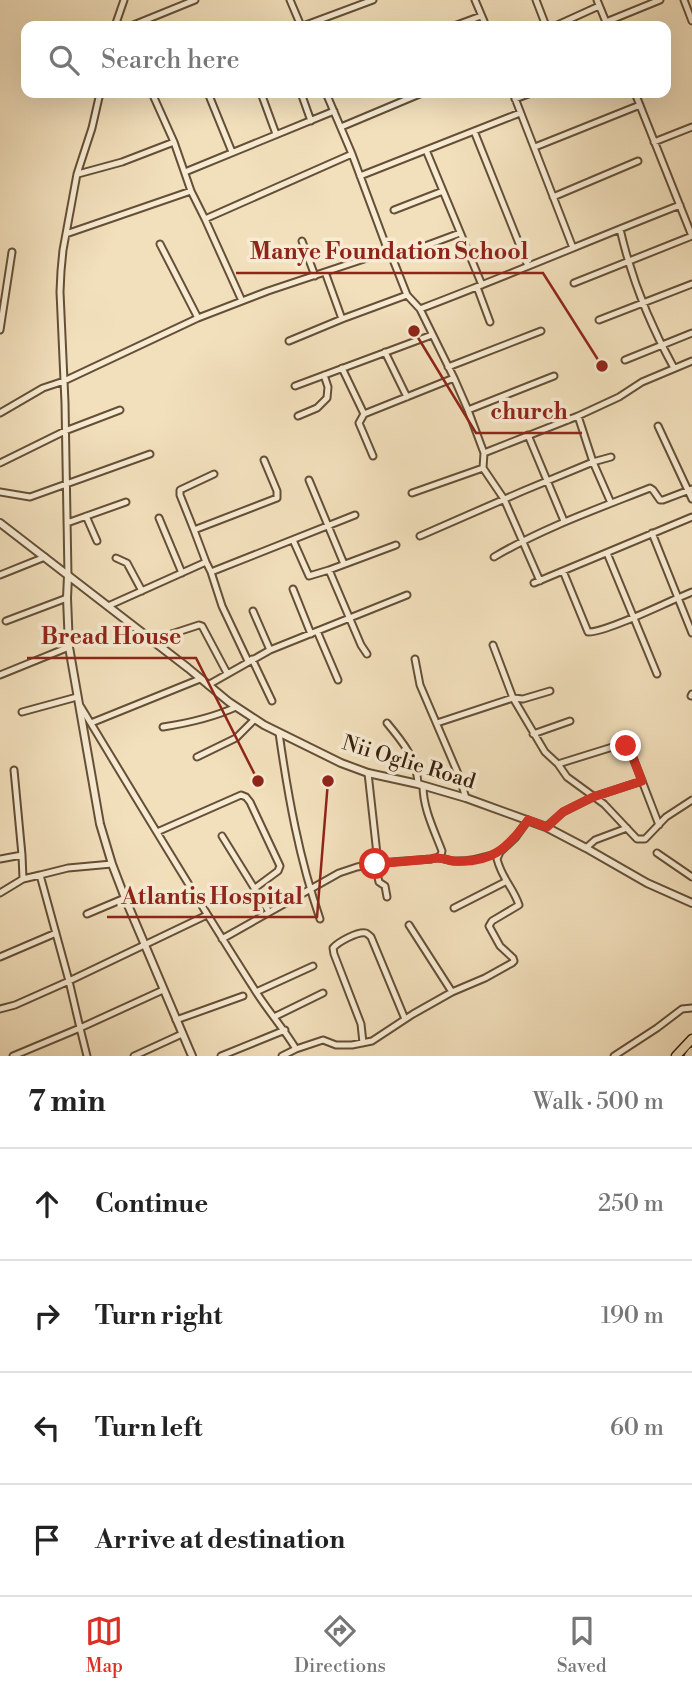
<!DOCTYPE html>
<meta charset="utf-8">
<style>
:root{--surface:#fff;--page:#f2f2f2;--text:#222;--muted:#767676;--line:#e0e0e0;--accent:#d93025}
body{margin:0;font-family:"Libre Bodoni",serif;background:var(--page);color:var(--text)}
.stop{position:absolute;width:21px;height:21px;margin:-16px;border:5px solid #d93025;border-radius:50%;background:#fff}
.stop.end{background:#d93025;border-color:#fff;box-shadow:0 2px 7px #0008}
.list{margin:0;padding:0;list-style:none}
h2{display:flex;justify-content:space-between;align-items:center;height:91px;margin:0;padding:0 28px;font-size:30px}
h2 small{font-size:23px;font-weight:400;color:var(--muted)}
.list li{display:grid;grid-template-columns:46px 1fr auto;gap:21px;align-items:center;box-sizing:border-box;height:112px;padding:0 28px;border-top:2px solid var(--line)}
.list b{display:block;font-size:26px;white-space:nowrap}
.list em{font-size:23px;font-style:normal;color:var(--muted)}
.icon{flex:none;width:38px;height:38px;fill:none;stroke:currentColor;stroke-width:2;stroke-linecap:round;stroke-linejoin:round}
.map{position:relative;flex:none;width:692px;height:1056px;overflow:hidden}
.search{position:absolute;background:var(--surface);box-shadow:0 7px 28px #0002;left:21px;right:21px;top:21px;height:77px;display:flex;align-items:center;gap:18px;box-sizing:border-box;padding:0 24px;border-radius:14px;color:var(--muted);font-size:26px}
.sheet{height:539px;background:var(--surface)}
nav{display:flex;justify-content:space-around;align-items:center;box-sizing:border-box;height:98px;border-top:2px solid var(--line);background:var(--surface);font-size:19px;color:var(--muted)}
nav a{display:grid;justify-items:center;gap:4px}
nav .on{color:var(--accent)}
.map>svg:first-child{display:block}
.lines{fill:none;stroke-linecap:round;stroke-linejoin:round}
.minor-casing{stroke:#654f36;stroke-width:9}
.tertiary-casing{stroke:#654f36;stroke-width:10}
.trunk-casing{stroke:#361f09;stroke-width:11}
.minor{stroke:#f7ebd3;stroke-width:5}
.tertiary{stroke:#f7ebd3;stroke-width:6}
.trunk{stroke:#f2e0bc;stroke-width:8}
.route{stroke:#d93025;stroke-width:9}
.labels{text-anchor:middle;stroke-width:7;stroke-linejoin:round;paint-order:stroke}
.street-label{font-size:21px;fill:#361f09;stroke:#f7ebd3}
.leader{fill:none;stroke:#8f2418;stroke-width:2.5}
.callout-dot{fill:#8f2418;stroke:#f7ebd3;stroke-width:2.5}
.callout-label{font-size:23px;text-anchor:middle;font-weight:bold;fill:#8f2418;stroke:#f7ebd3;stroke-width:7;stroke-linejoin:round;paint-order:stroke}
</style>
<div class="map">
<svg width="692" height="1056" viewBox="0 0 692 1056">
<rect width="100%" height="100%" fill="#f2e0bc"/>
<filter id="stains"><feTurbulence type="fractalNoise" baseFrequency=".00286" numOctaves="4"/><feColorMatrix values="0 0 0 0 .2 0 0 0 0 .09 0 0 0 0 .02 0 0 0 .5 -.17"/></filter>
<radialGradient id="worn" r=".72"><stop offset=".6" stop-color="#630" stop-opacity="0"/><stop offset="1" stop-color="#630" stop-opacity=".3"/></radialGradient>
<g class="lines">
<g class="minor-casing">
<path id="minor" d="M 290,0 L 301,26
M 475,0 L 486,26
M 536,0 L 546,26
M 597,0 L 606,22
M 684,0 L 692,21
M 115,26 L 124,0
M 131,26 L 195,0
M 303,26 L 373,0
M 454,26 L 481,16
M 555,26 L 599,6
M 608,26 L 606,22 L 660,0
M 152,93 L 174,142 L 191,191 L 205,219 L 242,301
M 208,93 L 232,152
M 261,93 L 276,134
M 301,93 L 311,121
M 326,93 L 352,154 L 388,251 L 392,257 L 407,295 L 420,309
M 513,93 L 573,248
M 635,93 L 692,236
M 515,99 L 531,93
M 341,127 L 422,93
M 474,131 L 528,266
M 654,142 L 692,127
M 535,147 L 640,105
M 426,150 L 482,285
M 185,172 L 334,111
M 78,174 L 122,162 L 174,142
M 360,176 L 520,113
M 553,197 L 638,161
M 394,210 L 443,191
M 205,219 L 352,154
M 620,229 C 631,277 650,325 674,368
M 66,234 L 191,191
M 302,241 L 315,276
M 160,244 L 198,318
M 417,249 L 460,233
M 325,272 L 342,319
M 574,283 L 692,236
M 477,287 L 490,322
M 599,320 L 692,284
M 0,330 L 12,252
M 289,341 L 342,319 L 407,295
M 385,352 L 407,397
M 625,360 L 692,333
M 448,367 L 541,331
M 342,368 L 364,414
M 295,386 L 432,335
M 468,410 L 554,376
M 0,413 L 43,388 L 64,381 L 198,318 L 268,291 L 388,251
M 298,416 L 317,408 L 327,398 L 328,387 L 324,375
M 578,416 L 593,462 L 611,503
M 658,426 L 692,499
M 528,435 L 564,521
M 484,453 L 578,416 L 619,397 L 642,382 L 692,361
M 373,456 L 359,423 L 364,414 L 454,378
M 0,463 L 65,431 L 120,410
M 309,480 L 344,564
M 0,492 L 30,497 L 150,454
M 412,493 L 483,468
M 86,516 L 97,541
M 159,518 L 182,573
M 67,523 L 126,502
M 194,530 L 180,495 L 180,490 L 214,474
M 420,536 L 523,491 L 593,462 L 611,457
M 293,540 L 309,576 L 329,570 L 396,545
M 607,553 L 657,674
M 494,557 C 543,528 597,509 650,488 L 653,490 L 660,500 L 663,500 L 692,489
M 116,558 L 127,563 L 142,591
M 206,562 L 211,572 L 355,515
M 329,570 L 361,645 L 367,654
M 563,571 L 588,632 C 604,633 661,605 678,598 L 652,533
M 211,572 L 222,606 L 248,661
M 0,575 L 45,557
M 68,576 L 65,403 L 60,292 L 61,271 L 63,250 L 77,174 L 92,128 L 100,93
M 540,581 L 504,499 L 483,468 L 484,453 L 468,410 L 454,378 L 420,309 C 507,276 593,239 680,205
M 534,583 L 692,517
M 293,589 L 311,634
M 692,592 L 678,598 L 692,633
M 108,606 L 206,562 L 194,530 L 277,498 L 277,491 L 264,460
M 253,611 L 270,650
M 6,621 L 67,598
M 317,631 L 338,680
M 153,640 L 199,625 L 202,626 L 227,673
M 493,645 L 513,698 L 545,752 L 558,764 L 567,777 L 604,804 L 637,839 L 645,839 L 666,817 L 692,800
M 252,659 L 272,701
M 415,659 L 420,685 L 459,776 L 466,798
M 0,675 L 69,647
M 208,685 L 270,650 L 407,595
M 691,696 L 692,694
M 81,707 C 138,801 194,895 253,987 C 266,1009 283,1027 296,1049 L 323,1040 L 336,1045 L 352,1045 L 372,1041 L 413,1014 L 452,992 L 485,978 L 512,963 L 514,961 L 513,958 L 500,946 L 489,926 L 492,921 L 519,905 C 513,887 502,879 497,859 L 500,852 L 515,838 L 528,820
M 22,712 L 77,697
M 91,723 L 200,679
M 387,723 C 402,741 417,759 418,784
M 437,723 L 513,698 L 523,699 L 550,691
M 163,727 C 189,723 212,718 236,707
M 279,733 C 288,796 299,858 320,919
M 533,734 L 570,721
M 197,757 L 236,738 L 255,719
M 558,764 L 619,745 L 626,746 L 632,755 L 659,825
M 14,770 L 22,855
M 368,773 L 378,863
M 423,786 C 423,808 434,830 442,851 L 441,855 L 438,857
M 546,827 L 563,812 L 593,797 L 642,781
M 157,832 L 241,795 L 246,797 L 250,802 L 280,866 L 278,871 L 255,888
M 222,836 L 269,912
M 586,848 L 595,840 L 627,828
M 657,853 L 692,877
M 0,859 L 22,855 L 23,879
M 375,864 L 379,882 L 385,886 L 387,897
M 0,893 L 23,879 L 40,875
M 454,908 L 505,882
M 87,914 L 125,898
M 409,925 L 452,992
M 222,939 L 339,873 L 357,867 L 378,863 L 431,859 C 440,856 445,860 454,861 C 470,862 484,857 499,853
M 0,957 L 56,933
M 256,992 L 313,966
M 0,1009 L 15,1005 L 69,981 L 207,915
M 274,1017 L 323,993
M 176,1020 L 243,996
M 363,1043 L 361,1024 L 334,954 L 333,948 C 338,942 358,931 366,933 C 368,934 369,935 371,937 L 405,1019
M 13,1056 L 80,1028 L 69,981 L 40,875 L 68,868 L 112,864
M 87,1056 L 80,1028 L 163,990
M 134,1056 L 182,1034
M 221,1056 L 285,1030
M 282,1056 L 296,1049
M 614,1056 L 657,1028 L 682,1009 L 692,1008"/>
</g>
<g class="tertiary-casing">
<path id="tertiary" d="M 0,523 L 188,668 L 229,702 L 264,725 L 341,763 L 368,773 L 418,784 L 466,798 L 546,827 L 586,848 L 647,883 L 692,903
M 68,576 L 67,598 L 69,647 L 100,824 L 112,864 L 125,898 L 192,1056"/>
</g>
<g class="trunk-casing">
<path id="trunk" d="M 676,1056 L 692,1039
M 689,1056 L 692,1052"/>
</g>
<use href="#minor" class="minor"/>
<use href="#tertiary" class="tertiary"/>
<use href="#trunk" class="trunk"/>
</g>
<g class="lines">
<path class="route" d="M 375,864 L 431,859 C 440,856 445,860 453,861 C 491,864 508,848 528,820 L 547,827 L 563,812 L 593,797 L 642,781 L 632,755 L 626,746"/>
</g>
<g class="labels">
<g class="street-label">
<text transform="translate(409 762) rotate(17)" y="7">Nii Oglie Road</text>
</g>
</g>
<path class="leader" d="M602 366L543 273H236M414 331L476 433H582M258 781L196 658H27M328 781L317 917H107"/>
<g class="callout-dot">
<circle cx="602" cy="366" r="7"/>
<circle cx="414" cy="331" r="7"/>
<circle cx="258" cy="781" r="7"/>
<circle cx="328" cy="781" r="7"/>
</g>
<g class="callout-label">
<text x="389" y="259">Manye Foundation School</text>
<text x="529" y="419">church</text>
<text x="111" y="644">Bread House</text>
<text x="212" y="904">Atlantis Hospital</text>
</g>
<rect width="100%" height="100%" filter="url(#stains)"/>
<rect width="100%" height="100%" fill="url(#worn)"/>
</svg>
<div class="stop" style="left:375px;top:864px"></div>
<div class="stop end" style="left:626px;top:746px"></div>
<div class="search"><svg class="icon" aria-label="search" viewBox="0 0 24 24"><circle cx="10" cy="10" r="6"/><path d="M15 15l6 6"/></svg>Search here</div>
</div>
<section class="sheet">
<h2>7 min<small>Walk · 500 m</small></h2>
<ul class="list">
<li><svg class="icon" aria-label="ahead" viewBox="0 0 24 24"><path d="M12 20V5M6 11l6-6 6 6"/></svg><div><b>Continue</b></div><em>250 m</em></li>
<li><svg class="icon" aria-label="right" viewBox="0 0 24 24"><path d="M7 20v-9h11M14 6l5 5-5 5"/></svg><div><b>Turn right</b></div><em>190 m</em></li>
<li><svg class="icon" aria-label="left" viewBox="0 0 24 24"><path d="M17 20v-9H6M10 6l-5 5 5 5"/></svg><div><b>Turn left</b></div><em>60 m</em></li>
<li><svg class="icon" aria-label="arrive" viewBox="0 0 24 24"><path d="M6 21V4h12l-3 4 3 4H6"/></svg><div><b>Arrive at destination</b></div></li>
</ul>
</section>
<nav>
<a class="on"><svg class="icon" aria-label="map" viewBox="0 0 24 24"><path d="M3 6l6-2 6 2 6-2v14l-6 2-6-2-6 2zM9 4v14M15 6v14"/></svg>Map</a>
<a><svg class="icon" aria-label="directions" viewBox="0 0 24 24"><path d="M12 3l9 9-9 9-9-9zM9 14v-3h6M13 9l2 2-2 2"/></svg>Directions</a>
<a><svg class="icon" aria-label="saved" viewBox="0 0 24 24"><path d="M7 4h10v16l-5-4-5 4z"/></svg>Saved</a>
</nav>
